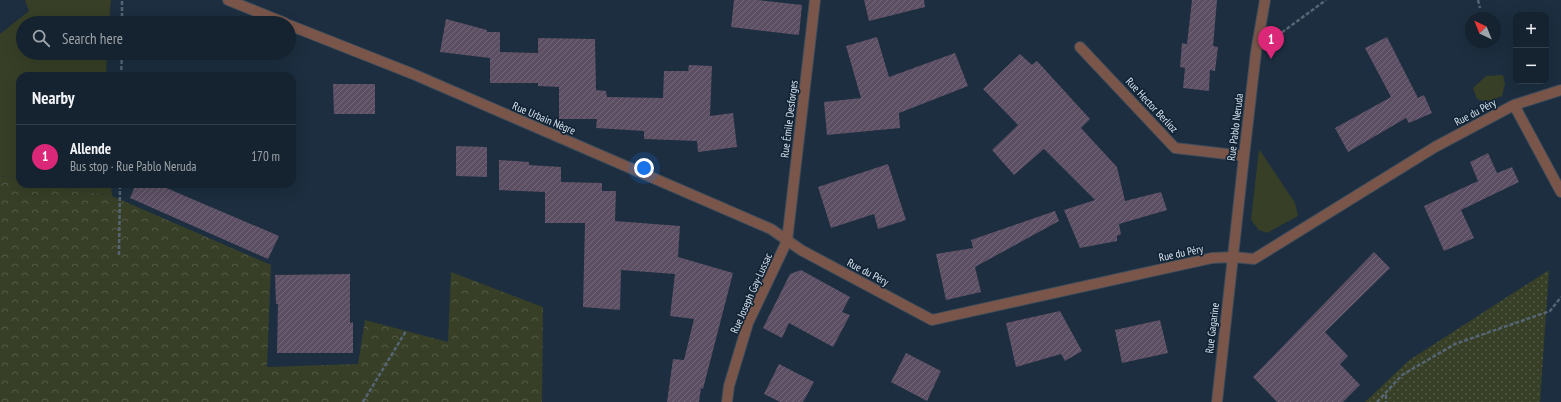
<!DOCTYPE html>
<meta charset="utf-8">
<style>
:root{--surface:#15222f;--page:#1e2a37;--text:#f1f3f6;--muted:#9da4aa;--line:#343f4b;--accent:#db2777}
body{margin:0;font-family:"PT Sans Narrow",sans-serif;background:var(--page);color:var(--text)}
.controls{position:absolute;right:12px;top:12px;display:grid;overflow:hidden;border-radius:8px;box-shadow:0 4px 16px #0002}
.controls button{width:36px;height:36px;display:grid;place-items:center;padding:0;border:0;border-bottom:1px solid var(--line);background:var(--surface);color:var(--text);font:20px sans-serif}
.compass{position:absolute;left:1465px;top:12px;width:36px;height:36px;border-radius:50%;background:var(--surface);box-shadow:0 4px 16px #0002;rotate:317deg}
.you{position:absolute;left:644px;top:168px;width:14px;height:14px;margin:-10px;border:3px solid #fff;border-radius:50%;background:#1a73e8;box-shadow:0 0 0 6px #1a73e833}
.badge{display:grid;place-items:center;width:26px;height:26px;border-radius:50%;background:var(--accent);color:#fff;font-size:13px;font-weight:700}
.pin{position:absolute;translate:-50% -33px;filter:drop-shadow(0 1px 2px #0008)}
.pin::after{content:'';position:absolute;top:21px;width:14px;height:12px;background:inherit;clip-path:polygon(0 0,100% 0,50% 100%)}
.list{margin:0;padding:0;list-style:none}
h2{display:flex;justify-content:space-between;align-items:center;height:52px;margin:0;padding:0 16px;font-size:17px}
h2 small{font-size:13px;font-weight:400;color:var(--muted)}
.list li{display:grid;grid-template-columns:26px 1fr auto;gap:12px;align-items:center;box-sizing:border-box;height:64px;padding:0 16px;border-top:1px solid var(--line)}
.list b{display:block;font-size:15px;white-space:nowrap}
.list p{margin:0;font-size:13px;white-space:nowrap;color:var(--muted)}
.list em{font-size:13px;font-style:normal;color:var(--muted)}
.icon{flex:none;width:22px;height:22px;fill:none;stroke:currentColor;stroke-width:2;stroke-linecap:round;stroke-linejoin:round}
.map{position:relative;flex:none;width:1561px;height:402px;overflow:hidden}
.search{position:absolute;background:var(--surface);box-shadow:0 4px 16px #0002;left:16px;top:16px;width:280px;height:44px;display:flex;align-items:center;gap:10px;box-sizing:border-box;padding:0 14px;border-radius:22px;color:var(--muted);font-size:15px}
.panel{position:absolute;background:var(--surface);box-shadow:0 4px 16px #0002;left:16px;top:72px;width:280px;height:116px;border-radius:12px}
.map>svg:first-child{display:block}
.green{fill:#373f27}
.forest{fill:url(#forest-crowns)}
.park{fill:url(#park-dots)}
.building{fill:url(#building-hatch)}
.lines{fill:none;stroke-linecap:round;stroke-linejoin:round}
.minor-casing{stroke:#3a4b5b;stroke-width:12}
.path{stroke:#556574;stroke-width:2.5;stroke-dasharray:4 2;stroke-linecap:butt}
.minor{stroke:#7a564a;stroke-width:10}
.labels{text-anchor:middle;stroke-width:3.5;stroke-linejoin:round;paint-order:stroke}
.street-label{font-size:11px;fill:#d9e4f0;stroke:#122435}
</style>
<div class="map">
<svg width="1561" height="402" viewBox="0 0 1561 402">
<defs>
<pattern id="forest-crowns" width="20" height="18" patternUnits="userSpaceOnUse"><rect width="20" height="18" fill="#373f27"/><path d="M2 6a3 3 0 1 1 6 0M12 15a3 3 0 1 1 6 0" fill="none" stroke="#535b47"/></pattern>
<pattern id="park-dots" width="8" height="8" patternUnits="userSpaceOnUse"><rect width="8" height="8" fill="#373f27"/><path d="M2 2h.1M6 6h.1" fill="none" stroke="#535b47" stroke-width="1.8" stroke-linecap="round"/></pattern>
<pattern id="building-hatch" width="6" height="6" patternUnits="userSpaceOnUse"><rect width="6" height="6" fill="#5c4e63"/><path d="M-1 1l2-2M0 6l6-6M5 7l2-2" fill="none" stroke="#73677a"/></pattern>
</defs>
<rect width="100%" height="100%" fill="#1c2e3f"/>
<path class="green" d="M 25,0 L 111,0 L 109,23 L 23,23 L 23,53 L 107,53 L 106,76 L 20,76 L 20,179 L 0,176 L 0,34 L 29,11 Z
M 1503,75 L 1505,84 L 1502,96 L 1486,102 L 1477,99 L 1473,88 L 1486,76 Z
M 1259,149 L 1295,203 L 1298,216 L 1267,233 L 1259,230 L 1251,220 Z
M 45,184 L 111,184 L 112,196 Z"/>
<path class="forest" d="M 0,176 L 20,179 L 20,184 L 45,184 L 112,196 L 271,265 L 267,367 L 358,364 L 365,320 L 448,342 L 451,272 L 543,307 L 542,402 L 0,402 Z"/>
<path class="park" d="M 1549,270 L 1540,402 L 1365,402 L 1408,361 Z"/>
<path class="building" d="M 734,0 L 758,0 L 802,5 L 799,35 L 731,27 Z
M 864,0 L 924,0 L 925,7 L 869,21 Z
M 1192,0 L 1217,0 L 1213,46 L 1218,47 L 1215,71 L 1210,70 L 1209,91 L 1183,88 L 1185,68 L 1180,67 L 1182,43 L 1187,44 Z
M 446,19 L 487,30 L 487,32 L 500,32 L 500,52 L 538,53 L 538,38 L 595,39 L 596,90 L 606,91 L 607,97 L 663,98 L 664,71 L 688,71 L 689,65 L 712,66 L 710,116 L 733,113 L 737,147 L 698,152 L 697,141 L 644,139 L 644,131 L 596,128 L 597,119 L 559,119 L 559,87 L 538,86 L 538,83 L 490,83 L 490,58 L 440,52 Z
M 877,37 L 889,77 L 955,53 L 968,86 L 899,113 L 900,128 L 827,135 L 824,102 L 861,98 L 846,46 Z
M 1387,37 L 1418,98 L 1424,95 L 1432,113 L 1409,123 L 1406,118 L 1348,152 L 1335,128 L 1391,97 L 1365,48 Z
M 1020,54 L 1032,65 L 1037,61 L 1090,119 L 1081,128 L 1117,167 L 1125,201 L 1161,192 L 1167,210 L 1119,224 L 1121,234 L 1117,236 L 1117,241 L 1080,248 L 1064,210 L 1095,200 L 1044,149 L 1014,175 L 992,150 L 1018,125 L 983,89 Z
M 333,84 L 375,84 L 375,114 L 334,114 Z
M 456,146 L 487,147 L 487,177 L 456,176 Z
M 1488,153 L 1497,173 L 1512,167 L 1519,182 L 1461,210 L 1474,238 L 1444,251 L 1424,206 L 1478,181 L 1470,162 Z
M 499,160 L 529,162 L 529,165 L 561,167 L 561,182 L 602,183 L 602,191 L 616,191 L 615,221 L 680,226 L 678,257 L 733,273 L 703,389 L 701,388 L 699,402 L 667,402 L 673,359 L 684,360 L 694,319 L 670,316 L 675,274 L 621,270 L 620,310 L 583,307 L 585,223 L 545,223 L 545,192 L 499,190 Z
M 888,164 L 906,220 L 878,229 L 874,214 L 831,228 L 818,187 Z
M 136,184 L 157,184 L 279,236 L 268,259 L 130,198 Z
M 1055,211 L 1059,221 L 975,267 L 981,292 L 946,300 L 936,254 L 973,248 L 971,240 Z
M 1374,252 L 1390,268 L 1325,332 L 1348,356 L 1340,364 L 1360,385 L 1343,402 L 1277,402 L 1253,377 Z
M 801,270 L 850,297 L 842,312 L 850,315 L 833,347 L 789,323 L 782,338 L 763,328 L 790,274 Z
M 350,274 L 350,323 L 353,322 L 353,353 L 277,353 L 278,304 L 276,304 L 275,275 Z
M 1060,311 L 1082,351 L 1065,361 L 1061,354 L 1016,367 L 1006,323 Z
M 1160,320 L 1168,353 L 1122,363 L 1115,330 Z
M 906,353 L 941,371 L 927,401 L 891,382 Z
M 779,364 L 814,382 L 803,402 L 780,402 L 764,394 Z"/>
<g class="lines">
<g class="minor-casing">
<path id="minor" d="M 228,0 L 285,23
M 289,25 L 413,74 L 771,229 L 801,250 L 932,320 L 1212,258 L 1233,257 L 1254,259 L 1435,147 L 1514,105 L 1561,90
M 1080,47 L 1175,148 L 1244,156
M 1514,105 L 1561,192
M 727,402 L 729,386 L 748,323 L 787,241 L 815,0
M 1217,402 L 1244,156 L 1256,52 L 1265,0"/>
</g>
<path class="path" d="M 1478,0 L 1480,8
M 122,23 L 122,0
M 1277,36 L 1326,0
M 121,76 L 122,53
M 119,255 L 120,184
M 1386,395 L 1386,402
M 363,402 L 406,331
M 1377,402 L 1402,375 L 1455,344 L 1550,311 L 1561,297"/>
<use href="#minor" class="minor"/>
</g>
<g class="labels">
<g class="street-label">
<text transform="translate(1152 105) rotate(47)" y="4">Rue Hector Berlioz</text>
<text transform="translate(1475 112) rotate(-28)" y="4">Rue du Péry</text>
<text transform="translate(544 118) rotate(23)" y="4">Rue Urbain Nègre</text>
<text transform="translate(789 119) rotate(-83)" y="4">Rue Émile Desforges</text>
<text transform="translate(1235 127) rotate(-83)" y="4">Rue Pablo Neruda</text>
<text transform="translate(1181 253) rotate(-12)" y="4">Rue du Péry</text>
<text transform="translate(868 272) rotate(28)" y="4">Rue du Péry</text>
<text transform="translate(751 293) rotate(-66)" y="4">Rue Joseph Gay-Lussac</text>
<text transform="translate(1212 328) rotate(-83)" y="4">Rue Gagarine</text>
</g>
</g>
</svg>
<div class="controls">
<button>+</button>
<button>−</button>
</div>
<svg class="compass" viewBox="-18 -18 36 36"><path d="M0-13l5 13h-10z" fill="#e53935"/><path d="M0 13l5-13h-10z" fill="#9da4aa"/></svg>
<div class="you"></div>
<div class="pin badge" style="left:1271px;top:59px">1</div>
<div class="search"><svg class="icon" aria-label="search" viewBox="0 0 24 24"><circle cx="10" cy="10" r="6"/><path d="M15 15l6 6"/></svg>Search here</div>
<section class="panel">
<h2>Nearby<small></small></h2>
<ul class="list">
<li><span class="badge">1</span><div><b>Allende</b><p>Bus stop · Rue Pablo Neruda</p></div><em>170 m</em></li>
</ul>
</section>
</div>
